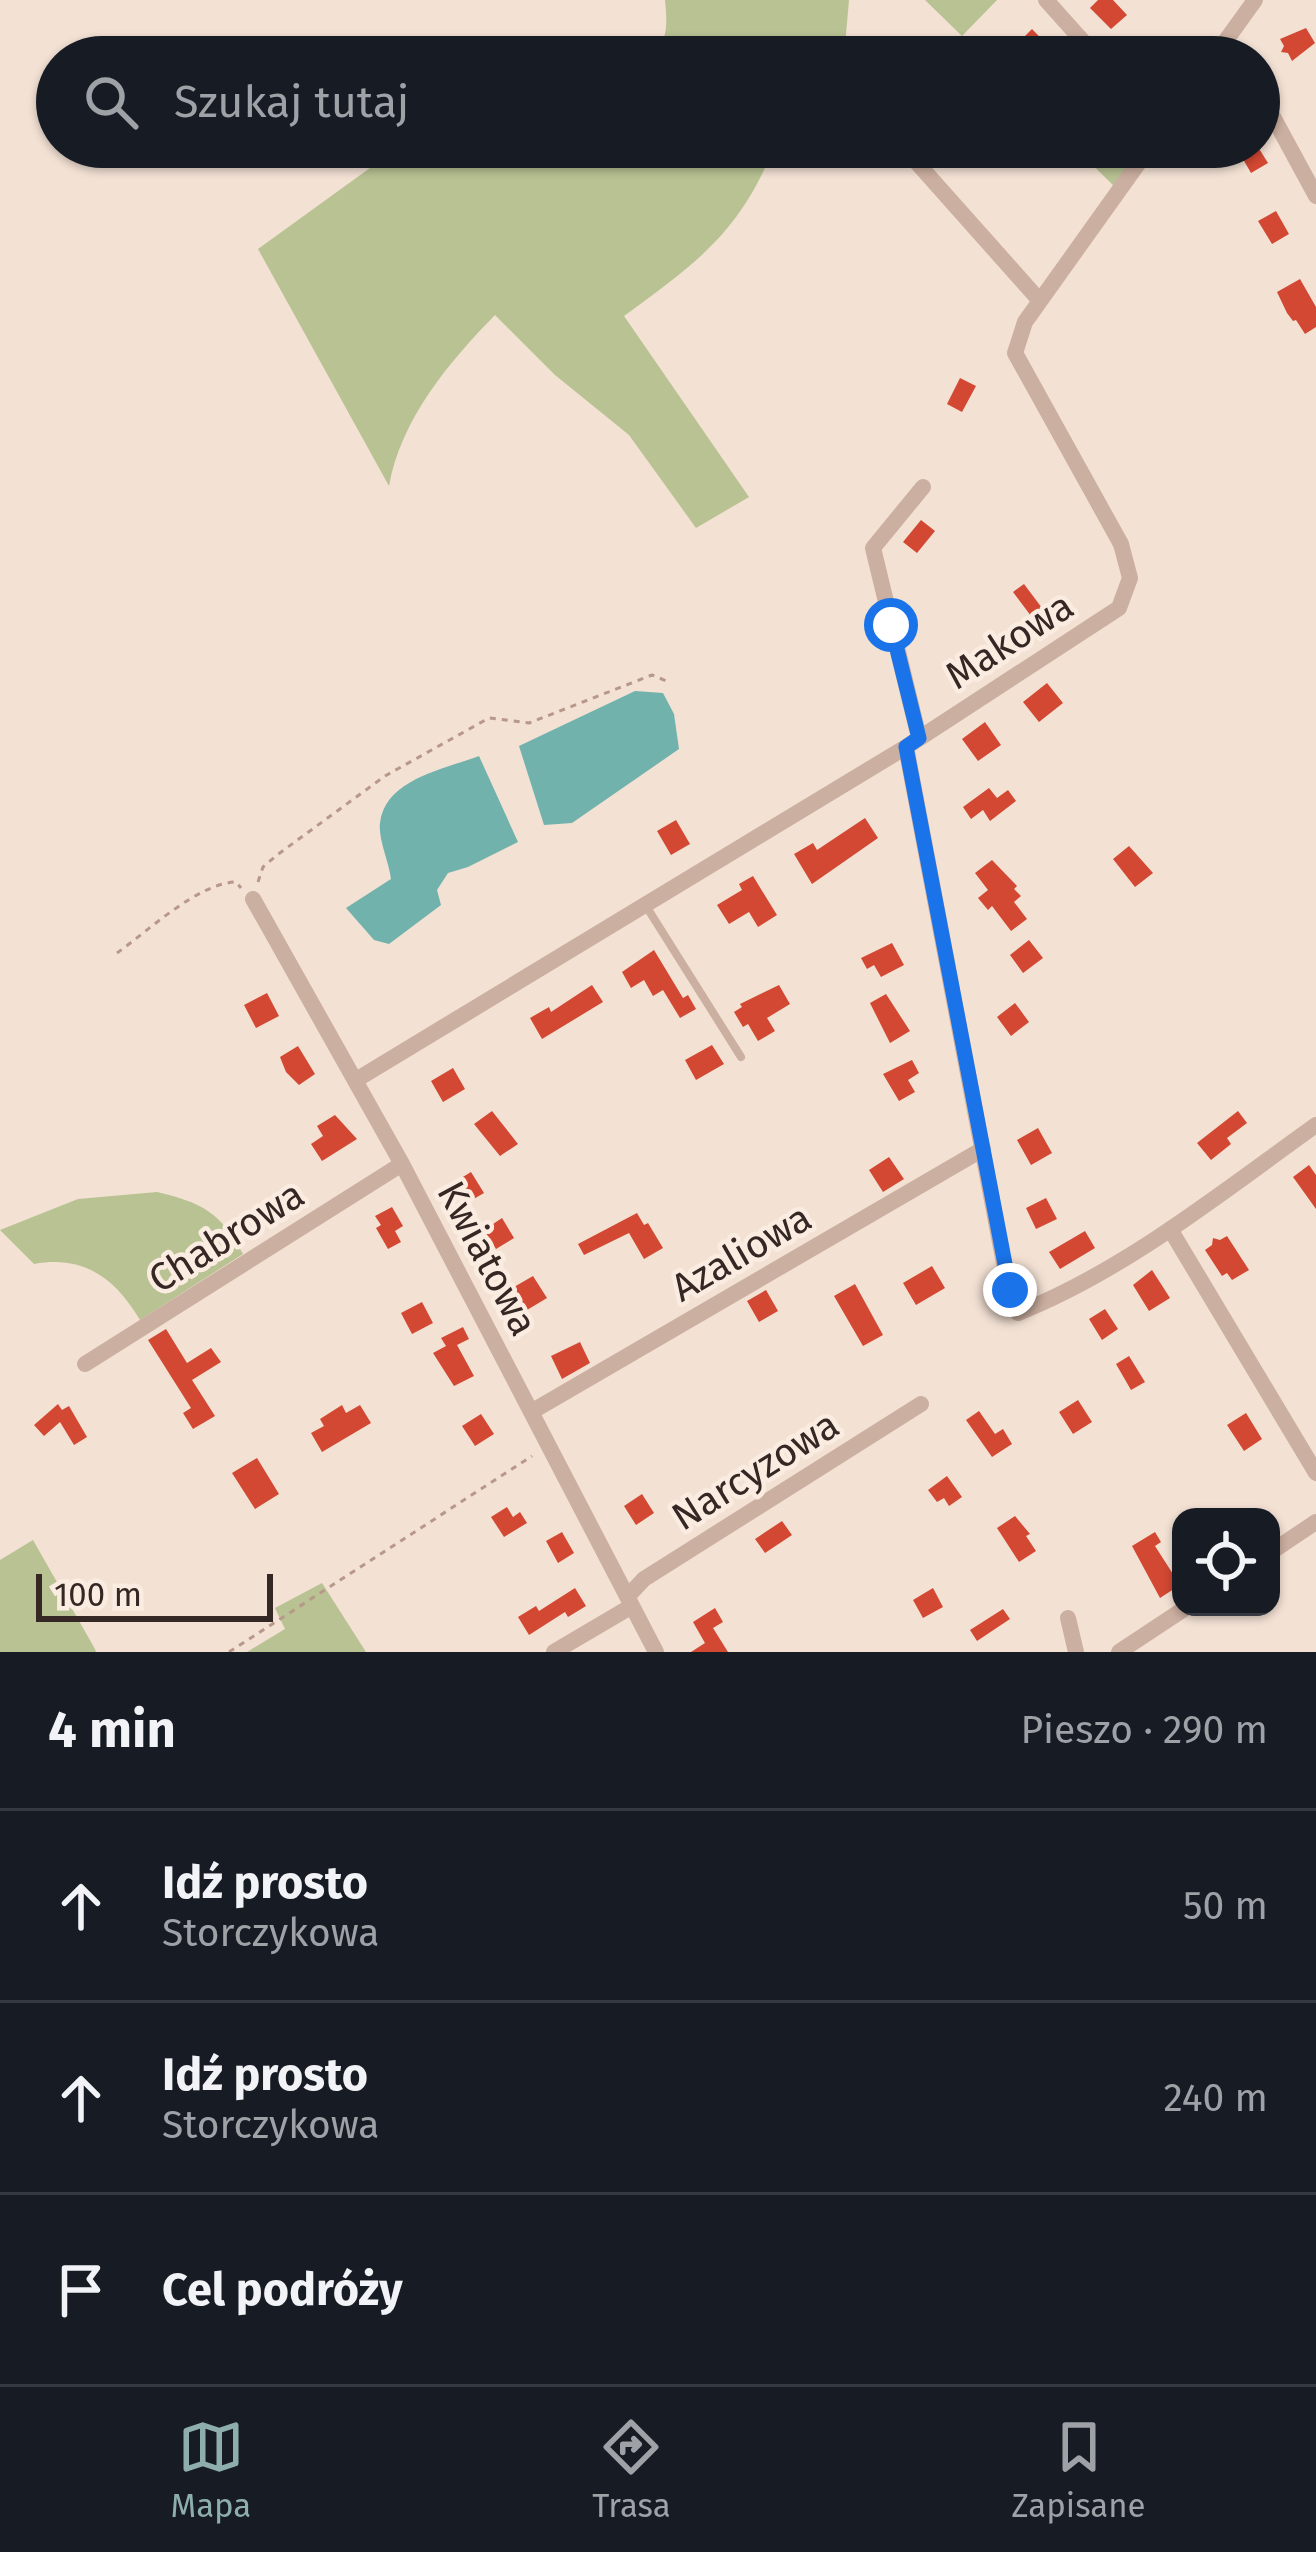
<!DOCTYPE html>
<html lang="pl">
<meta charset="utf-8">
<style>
:root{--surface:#171b24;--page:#242831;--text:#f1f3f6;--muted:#9ea1a6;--line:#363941;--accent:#8eaeae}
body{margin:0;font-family:"Fira Sans",sans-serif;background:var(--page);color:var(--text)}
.controls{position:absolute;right:36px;bottom:36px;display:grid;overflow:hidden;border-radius:24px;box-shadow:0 3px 9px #0004}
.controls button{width:108px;height:108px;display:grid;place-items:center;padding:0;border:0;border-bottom:3px solid var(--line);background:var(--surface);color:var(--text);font:60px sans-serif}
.scale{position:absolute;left:36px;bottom:30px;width:237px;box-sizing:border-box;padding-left:12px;border:6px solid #342724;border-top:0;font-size:33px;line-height:42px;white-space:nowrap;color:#342724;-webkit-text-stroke:9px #faece0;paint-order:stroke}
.stop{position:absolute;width:36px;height:36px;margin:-27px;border:9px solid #1a73e8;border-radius:50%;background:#fff}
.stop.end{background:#1a73e8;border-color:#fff;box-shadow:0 3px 12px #0008}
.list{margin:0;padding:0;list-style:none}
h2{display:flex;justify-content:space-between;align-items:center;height:156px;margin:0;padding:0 48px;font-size:51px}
h2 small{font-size:39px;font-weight:400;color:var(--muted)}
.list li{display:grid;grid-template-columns:78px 1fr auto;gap:36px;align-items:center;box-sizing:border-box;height:192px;padding:0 48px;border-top:3px solid var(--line)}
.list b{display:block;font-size:45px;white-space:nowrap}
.list p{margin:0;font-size:39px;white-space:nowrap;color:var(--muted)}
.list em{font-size:39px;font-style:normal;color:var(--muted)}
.icon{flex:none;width:66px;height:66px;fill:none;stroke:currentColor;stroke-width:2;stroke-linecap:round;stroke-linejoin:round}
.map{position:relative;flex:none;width:1316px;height:1652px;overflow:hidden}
.search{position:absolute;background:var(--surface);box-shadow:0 3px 9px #0004;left:36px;right:36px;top:36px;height:132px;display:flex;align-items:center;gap:30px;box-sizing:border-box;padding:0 42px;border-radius:66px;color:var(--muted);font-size:45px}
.sheet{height:732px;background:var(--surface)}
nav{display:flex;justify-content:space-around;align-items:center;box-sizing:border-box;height:168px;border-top:3px solid var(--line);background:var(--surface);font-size:33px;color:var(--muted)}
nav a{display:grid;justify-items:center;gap:6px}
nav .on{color:var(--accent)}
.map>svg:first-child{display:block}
.green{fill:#b8c293}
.water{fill:#71b2ad}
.building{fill:#d24833}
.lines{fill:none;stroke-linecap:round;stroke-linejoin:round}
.path{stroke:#b7988a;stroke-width:3;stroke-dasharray:6 6;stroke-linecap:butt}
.service{stroke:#cbafa0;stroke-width:8}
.minor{stroke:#cbafa0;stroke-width:16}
.route{stroke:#1a73e8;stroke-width:15}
.labels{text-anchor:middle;stroke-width:9;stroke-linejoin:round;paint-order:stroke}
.street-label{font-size:39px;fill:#342724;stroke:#faece0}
</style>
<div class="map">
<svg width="1316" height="1652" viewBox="0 0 1316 1652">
<rect width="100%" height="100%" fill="#f3e1d4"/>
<path class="green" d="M 665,0 L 849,0 L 844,57 L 652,57 C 669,39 667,23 665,0 Z
M 925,0 L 997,0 L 962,36 Z
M 399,147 L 506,147 L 514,157 L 532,147 L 774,147 C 740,233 695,264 624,316 L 749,497 L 696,528 L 629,435 L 555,375 L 495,315 C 449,362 401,419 389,486 L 258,249 Z
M 1074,147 L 1141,147 L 1114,186 Z
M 157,1192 C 203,1203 220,1212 243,1254 L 140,1320 C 115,1278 84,1255 34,1264 L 0,1230 L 78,1199 Z
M 33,1540 L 95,1649 L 96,1652 L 0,1652 L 0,1560 Z
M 322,1583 L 366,1652 L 247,1652 L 285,1629 L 275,1608 Z"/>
<path class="water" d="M 635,691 L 663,693 L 674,714 L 679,749 L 572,823 L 544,825 L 519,746 Z
M 479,756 L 518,842 L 468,867 L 448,873 L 437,890 L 441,905 L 389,944 L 374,940 L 346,908 L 391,879 C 389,862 378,839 380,823 C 385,779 445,769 479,756 Z"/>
<path class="building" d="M 1098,0 L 1113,0 L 1127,15 L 1111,29 L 1090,8 Z
M 1306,28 L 1315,43 L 1292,61 L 1288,53 L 1281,52 L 1284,46 L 1280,39 Z
M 1032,29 L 1059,57 L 1021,57 L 1013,48 Z
M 1236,147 L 1258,147 L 1268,163 L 1251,173 Z
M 1276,211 L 1289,234 L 1272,244 L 1258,221 Z
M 1300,279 L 1316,307 L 1316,327 L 1305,334 L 1296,320 L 1293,321 L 1287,313 L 1277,292 Z
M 960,378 L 976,386 L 962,412 L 947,404 Z
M 921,520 L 935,531 L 917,553 L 903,542 Z
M 1024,584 L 1045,612 L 1034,620 L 1013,592 Z
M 1047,683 L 1063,703 L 1039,722 L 1023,702 Z
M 985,722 L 1001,745 L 978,761 L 962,739 Z
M 989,788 L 997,798 L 1008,790 L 1016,801 L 990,821 L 983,810 L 971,819 L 963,807 Z
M 865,818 L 878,838 L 812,884 L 794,854 L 813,843 L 817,850 Z
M 676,820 L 690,844 L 671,855 L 657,831 Z
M 1129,846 L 1153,873 L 1135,887 L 1113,859 Z
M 992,860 L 1017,886 L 1014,889 L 1021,896 L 1014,902 L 1027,919 L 1011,931 L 992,906 L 988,910 L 978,898 L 988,890 L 975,873 Z
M 753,876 L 777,915 L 758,927 L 749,912 L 729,924 L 717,905 L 742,890 L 739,884 Z
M 1029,940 L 1043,958 L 1023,973 L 1010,955 Z
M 892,943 L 904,965 L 881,977 L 874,965 L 867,969 L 861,958 Z
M 654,950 L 683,998 L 688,995 L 696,1009 L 680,1018 L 663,990 L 653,996 L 644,980 L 631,988 L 622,972 Z
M 592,985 L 603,1002 L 542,1039 L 530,1018 L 549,1007 L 551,1012 Z
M 779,985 L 790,1004 L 767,1018 L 775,1031 L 758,1041 L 748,1024 L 743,1027 L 734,1012 L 742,1007 L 740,1004 Z
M 267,993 L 279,1016 L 256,1028 L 244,1005 Z
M 886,994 L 910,1031 L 890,1043 L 870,1003 Z
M 1015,1003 L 1029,1022 L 1011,1036 L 997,1017 Z
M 712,1045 L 724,1064 L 696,1080 L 685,1060 Z
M 298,1046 L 315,1074 L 299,1085 L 286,1072 L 280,1057 Z
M 912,1060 L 919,1073 L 908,1080 L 915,1092 L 899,1101 L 883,1074 Z
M 453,1068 L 465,1089 L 443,1102 L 431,1081 Z
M 492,1111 L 518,1144 L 500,1156 L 474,1124 Z
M 1238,1111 L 1247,1123 L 1227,1138 L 1231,1144 L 1211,1160 L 1197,1143 Z
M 335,1115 L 357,1139 L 322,1161 L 311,1144 L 323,1136 L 317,1126 Z
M 1038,1128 L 1052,1153 L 1031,1165 L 1017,1140 Z
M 889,1157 L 904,1179 L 883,1192 L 869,1170 Z
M 1309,1165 L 1316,1175 L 1316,1209 L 1293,1177 Z
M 471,1172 L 484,1193 L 465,1204 L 453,1183 Z
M 1046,1198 L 1057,1219 L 1036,1229 L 1026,1208 Z
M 392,1207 L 403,1226 L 395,1231 L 401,1242 L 388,1249 L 376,1228 L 381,1225 L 375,1216 Z
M 637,1213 L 644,1225 L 648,1223 L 663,1248 L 644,1259 L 629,1233 L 584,1255 L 578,1244 Z
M 502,1218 L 514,1238 L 496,1249 L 484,1230 Z
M 1085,1231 L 1095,1248 L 1060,1269 L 1049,1252 Z
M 1227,1236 L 1249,1270 L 1232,1280 L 1227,1273 L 1222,1276 L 1205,1250 L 1212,1245 L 1213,1238 L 1220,1240 Z
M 932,1266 L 945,1288 L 916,1305 L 903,1283 Z
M 1152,1270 L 1170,1298 L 1149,1311 L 1133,1285 Z
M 533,1276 L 547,1298 L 527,1310 L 514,1287 Z
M 855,1284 L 883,1335 L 863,1346 L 834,1296 Z
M 766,1290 L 778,1311 L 759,1322 L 747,1301 Z
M 422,1302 L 433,1323 L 412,1334 L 401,1313 Z
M 1105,1309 L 1118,1329 L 1102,1340 L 1089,1319 Z
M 463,1327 L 469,1339 L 457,1345 L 474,1376 L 454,1386 L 433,1353 L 446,1346 L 441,1338 Z
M 166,1329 L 187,1363 L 211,1348 L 221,1362 L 192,1380 L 215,1416 L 193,1429 L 183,1413 L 191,1408 L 148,1340 Z
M 580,1342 L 590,1363 L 562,1379 L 551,1356 Z
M 1129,1356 L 1145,1382 L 1131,1390 L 1116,1364 Z
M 1078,1400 L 1092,1422 L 1073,1434 L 1059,1412 Z
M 58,1404 L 62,1410 L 69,1406 L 87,1437 L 74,1445 L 60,1422 L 44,1436 L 34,1425 Z
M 342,1405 L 346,1413 L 360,1405 L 371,1423 L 322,1452 L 311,1433 L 324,1426 L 320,1419 Z
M 979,1411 L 995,1434 L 1003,1429 L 1012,1444 L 992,1457 L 966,1420 Z
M 1246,1413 L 1262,1439 L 1244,1451 L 1227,1425 Z
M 481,1414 L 494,1434 L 475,1446 L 462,1426 Z
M 257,1458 L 279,1494 L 255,1509 L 232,1473 Z
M 947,1476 L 962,1497 L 949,1506 L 944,1498 L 937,1502 L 928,1490 Z
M 642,1494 L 654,1513 L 636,1525 L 624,1506 Z
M 507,1507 L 513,1517 L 520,1512 L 527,1523 L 504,1537 L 491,1517 Z
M 1015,1516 L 1030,1534 L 1026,1536 L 1036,1551 L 1019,1562 L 997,1528 Z
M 782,1521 L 792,1535 L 765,1553 L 755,1539 Z
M 562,1532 L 574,1553 L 558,1563 L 546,1541 Z
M 1155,1532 L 1161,1542 L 1155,1546 L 1180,1585 L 1160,1598 L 1132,1546 Z
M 575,1588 L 586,1606 L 568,1617 L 565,1612 L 529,1635 L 518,1617 L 536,1606 L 539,1611 Z
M 933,1588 L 943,1607 L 923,1618 L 913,1600 Z
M 715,1608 L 723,1622 L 713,1628 L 728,1652 L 691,1652 L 705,1643 L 693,1622 Z
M 1003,1609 L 1010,1619 L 977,1641 L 970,1630 Z"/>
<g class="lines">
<path class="path" d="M 258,882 L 263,867 L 277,855 L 385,776 L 489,718 L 529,723 L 652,675 L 669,682
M 117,953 C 148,931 198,883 236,882 L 241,888
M 229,1652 L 532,1456"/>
<path class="service" d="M 646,906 L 741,1057"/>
<path class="minor" d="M 1046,0 L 1097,57
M 1214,57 L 1255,0
M 1259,91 L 1316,196
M 903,147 L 1040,301
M 919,738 L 873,548 L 923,487
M 906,747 L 1009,1290 L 1018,1313 C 1126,1270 1222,1192 1316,1125
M 253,899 L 402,1164 L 656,1652
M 356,1080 L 906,747 L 1119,608 L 1130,578 L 1121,544 L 1015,353 L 1025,322 L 1150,147
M 1170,1229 L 1316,1473
M 85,1364 L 402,1164
M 531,1412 L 983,1149
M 1271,1552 L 1316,1522
M 628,1596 L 644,1579 L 921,1404
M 1068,1618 L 1076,1652
M 554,1652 L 632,1606
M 1119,1652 L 1187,1607"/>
</g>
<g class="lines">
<path class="route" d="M 891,625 L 919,738 L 906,747 L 1010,1290"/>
</g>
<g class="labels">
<g class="street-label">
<text transform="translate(1009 640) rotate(-33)" y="14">Makowa</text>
<text transform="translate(226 1236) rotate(-32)" y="14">Chabrowa</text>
<text transform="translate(741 1252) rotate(-30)" y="14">Azaliowa</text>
<text transform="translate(488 1258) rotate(62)" y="14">Kwiatowa</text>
<text transform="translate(755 1470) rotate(-32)" y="14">Narcyzowa</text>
</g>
</g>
</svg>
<div class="controls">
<button><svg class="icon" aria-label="locate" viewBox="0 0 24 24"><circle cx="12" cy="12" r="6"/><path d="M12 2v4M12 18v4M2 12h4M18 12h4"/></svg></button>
</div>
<div class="scale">100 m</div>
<div class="stop" style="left:891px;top:625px"></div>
<div class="stop end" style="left:1010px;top:1290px"></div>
<div class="search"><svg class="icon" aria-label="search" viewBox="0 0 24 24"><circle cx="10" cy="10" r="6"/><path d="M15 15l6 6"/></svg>Szukaj tutaj</div>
</div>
<section class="sheet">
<h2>4 min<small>Pieszo · 290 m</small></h2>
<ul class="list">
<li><svg class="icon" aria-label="ahead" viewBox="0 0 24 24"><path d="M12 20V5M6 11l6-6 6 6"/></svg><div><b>Idź prosto</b><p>Storczykowa</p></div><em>50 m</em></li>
<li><svg class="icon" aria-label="ahead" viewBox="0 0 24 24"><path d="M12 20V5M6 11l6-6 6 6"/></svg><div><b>Idź prosto</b><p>Storczykowa</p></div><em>240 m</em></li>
<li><svg class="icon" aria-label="arrive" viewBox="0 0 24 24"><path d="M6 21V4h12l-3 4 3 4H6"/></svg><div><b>Cel podróży</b></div></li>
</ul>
</section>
<nav>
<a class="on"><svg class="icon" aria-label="map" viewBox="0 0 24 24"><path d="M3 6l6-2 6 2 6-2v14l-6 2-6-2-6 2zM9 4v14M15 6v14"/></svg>Mapa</a>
<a><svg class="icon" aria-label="directions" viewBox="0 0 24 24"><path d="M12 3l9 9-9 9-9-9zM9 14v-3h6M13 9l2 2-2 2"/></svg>Trasa</a>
<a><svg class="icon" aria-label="saved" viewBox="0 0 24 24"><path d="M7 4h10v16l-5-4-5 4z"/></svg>Zapisane</a>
</nav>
